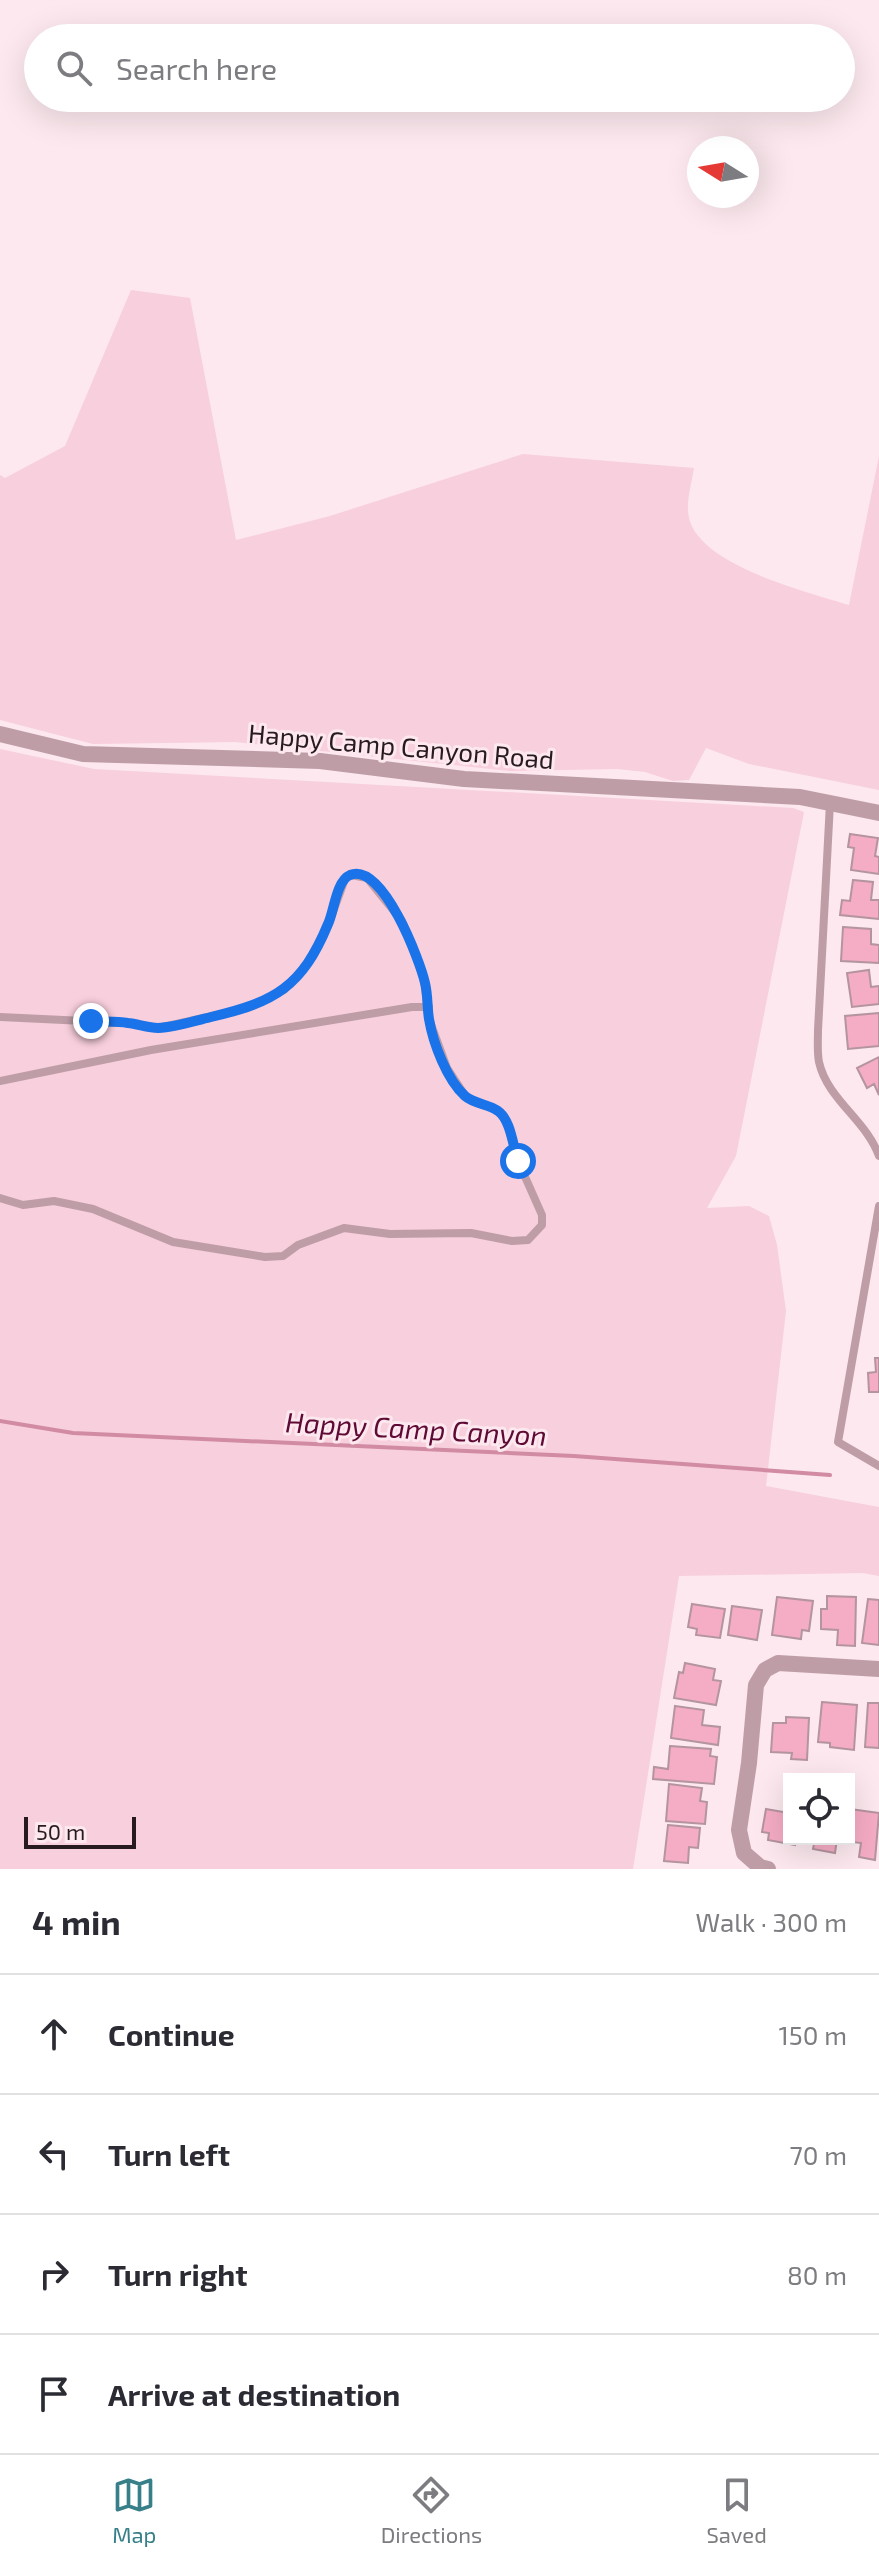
<!DOCTYPE html>
<meta charset="utf-8">
<style>
:root{--surface:#fff;--page:#f2f2f3;--text:#2b2b33;--muted:#7c7c81;--line:#e1e1e2;--accent:#388089}
body{margin:0;font-family:"Exo 2",sans-serif;background:var(--page);color:var(--text)}
.controls{position:absolute;right:24px;bottom:24px;display:grid;overflow:hidden;border-radius:0px;box-shadow:0 8px 32px #0002}
.controls button{width:72px;height:72px;display:grid;place-items:center;padding:0;border:0;border-bottom:2px solid var(--line);background:var(--surface);color:var(--text);font:40px sans-serif}
.compass{position:absolute;left:687px;top:136px;width:72px;height:72px;border-radius:50%;background:var(--surface);box-shadow:0 8px 32px #0002;rotate:281deg}
.scale{position:absolute;left:24px;bottom:20px;width:112px;box-sizing:border-box;padding-left:8px;border:4px solid #271b1f;border-top:0;font-size:22px;line-height:28px;white-space:nowrap;color:#271b1f;-webkit-text-stroke:6px #fce8ee;paint-order:stroke}
.stop{position:absolute;width:24px;height:24px;margin:-18px;border:6px solid #1a73e8;border-radius:50%;background:#fff}
.stop.end{background:#1a73e8;border-color:#fff;box-shadow:0 2px 8px #0008}
.list{margin:0;padding:0;list-style:none}
h2{display:flex;justify-content:space-between;align-items:center;height:104px;margin:0;padding:0 32px;font-size:34px}
h2 small{font-size:26px;font-weight:400;color:var(--muted)}
.list li{display:grid;grid-template-columns:52px 1fr auto;gap:24px;align-items:center;box-sizing:border-box;height:120px;padding:0 32px;border-top:2px solid var(--line)}
.list b{display:block;font-size:30px;white-space:nowrap}
.list em{font-size:26px;font-style:normal;color:var(--muted)}
.icon{flex:none;width:44px;height:44px;fill:none;stroke:currentColor;stroke-width:2;stroke-linecap:round;stroke-linejoin:round}
.map{position:relative;flex:none;width:879px;height:1869px;overflow:hidden}
.search{position:absolute;background:var(--surface);box-shadow:0 8px 32px #0002;left:24px;right:24px;top:24px;height:88px;display:flex;align-items:center;gap:20px;box-sizing:border-box;padding:0 28px;border-radius:44px;color:var(--muted);font-size:30px}
.sheet{height:584px;background:var(--surface)}
nav{display:flex;justify-content:space-around;align-items:center;box-sizing:border-box;height:112px;border-top:2px solid var(--line);background:var(--surface);font-size:22px;color:var(--muted)}
nav a{display:grid;justify-items:center;gap:4px}
nav .on{color:var(--accent)}
.map>svg:first-child{display:block}
.green{fill:#f8cfdc}
.lines{fill:none;stroke-linecap:round;stroke-linejoin:round}
.stream{stroke:#d18ba3;stroke-width:4}
.building{fill:#f5acc5;stroke:#b4949e;stroke-width:2}
.service{stroke:#be9da7;stroke-width:8}
.minor{stroke:#be9da7;stroke-width:16}
.route{stroke:#1a73e8;stroke-width:10}
.labels{text-anchor:middle;stroke-width:6;stroke-linejoin:round;paint-order:stroke}
.street-label{font-size:26px;fill:#271b1f;stroke:#fce8ee}
.water-label{font-size:28px;font-style:italic;fill:#5f0a34;stroke:#fce8ee}
</style>
<div class="map">
<svg width="879" height="1869" viewBox="0 0 879 1869">
<rect width="100%" height="100%" fill="#fce8ee"/>
<path class="green" d="M 131,290 L 190,298 L 236,540 L 330,516 L 523,454 L 694,468 C 692,481 687,498 688,511 C 690,564 808,592 849,605 L 879,456 L 879,790 L 749,764 L 706,748 L 689,780 L 673,781 L 645,772 L 617,769 L 510,771 L 235,742 L 93,744 L 0,720 L 0,475 L 5,478 L 65,446 Z
M 0,749 L 94,769 L 793,808 L 804,812 L 736,1156 L 707,1208 L 749,1206 L 769,1216 L 777,1245 L 786,1311 L 766,1486 L 879,1507 L 879,1576 L 863,1573 L 679,1576 L 633,1869 L 0,1869 Z"/>
<g class="lines">
<path class="stream" d="M 0,1421 L 73,1433 L 574,1456 L 830,1475"/>
</g>
<path class="building" d="M 850,834 L 878,838 L 875,856 L 879,857 L 879,874 L 851,870 L 854,848 L 848,847 Z
M 853,880 L 873,882 L 871,900 L 879,900 L 879,919 L 840,915 L 842,900 L 850,901 Z
M 843,927 L 871,929 L 871,944 L 879,945 L 879,963 L 841,961 Z
M 869,970 L 871,987 L 879,986 L 879,1004 L 852,1007 L 847,973 Z
M 879,1013 L 879,1046 L 848,1049 L 845,1016 Z
M 879,1057 L 879,1095 L 874,1084 L 867,1088 L 857,1068 Z
M 875,1358 L 879,1358 L 879,1392 L 869,1392 L 868,1373 L 876,1372 Z
M 827,1596 L 856,1597 L 855,1646 L 837,1645 L 838,1630 L 821,1629 L 821,1609 L 827,1609 Z
M 777,1597 L 813,1601 L 809,1631 L 802,1630 L 801,1639 L 772,1635 Z
M 868,1599 L 879,1600 L 879,1645 L 862,1643 Z
M 692,1604 L 725,1609 L 720,1638 L 696,1635 L 697,1629 L 688,1627 Z
M 732,1606 L 762,1610 L 757,1640 L 728,1635 Z
M 685,1663 L 715,1669 L 713,1680 L 721,1681 L 716,1705 L 674,1698 L 679,1672 L 683,1673 Z
M 822,1702 L 857,1705 L 854,1750 L 830,1747 L 830,1743 L 818,1742 Z
M 868,1703 L 879,1703 L 879,1748 L 865,1747 Z
M 675,1706 L 704,1710 L 702,1725 L 720,1727 L 718,1745 L 671,1738 Z
M 786,1717 L 809,1718 L 807,1760 L 791,1759 L 792,1753 L 771,1752 L 773,1723 L 786,1723 Z
M 670,1746 L 711,1749 L 710,1756 L 717,1757 L 714,1784 L 653,1779 L 654,1767 L 668,1769 Z
M 669,1784 L 702,1788 L 700,1801 L 707,1802 L 705,1824 L 666,1821 Z
M 766,1809 L 789,1813 L 789,1839 L 796,1839 L 795,1845 L 768,1840 L 769,1833 L 762,1832 Z
M 850,1809 L 879,1813 L 875,1860 L 859,1857 L 861,1843 L 845,1841 L 849,1839 Z
M 668,1825 L 700,1828 L 698,1848 L 689,1847 L 688,1863 L 664,1861 Z
M 801,1839 L 837,1839 L 835,1853 L 813,1849 L 814,1844 L 800,1842 Z"/>
<g class="lines">
<path class="service" d="M 830,803 L 818,1030 C 818,1040 817,1052 819,1062 C 827,1099 867,1121 879,1156
M 0,1017 L 127,1023 L 158,1028 L 248,1008 L 284,990 L 306,966 L 328,926 L 345,879 L 351,875 L 367,878 L 402,921 L 424,979 L 429,1019 L 447,1068 L 466,1097 L 499,1111 L 507,1123 L 518,1161 L 542,1215 L 542,1225 L 528,1240 L 512,1241 L 471,1233 L 390,1234 L 344,1228 L 298,1245 L 283,1256 L 265,1257 L 173,1242 L 93,1209 L 54,1201 L 23,1205 L 0,1198
M 0,1081 L 151,1050 L 412,1007 L 429,1007
M 879,1206 L 838,1442 L 879,1466"/>
<path class="minor" d="M 0,734 L 83,754 L 320,761 L 464,779 L 800,797 L 879,813
M 768,1869 L 760,1867 L 744,1853 L 739,1830 L 749,1763 L 756,1685 L 765,1670 L 778,1663 L 879,1669"/>
</g>
<g class="lines">
<path class="route" d="M 91,1021 C 103,1022 116,1021 128,1023 C 138,1024 148,1028 158,1028 C 175,1027 195,1021 211,1017 C 275,1002 302,987 328,924 C 334,912 336,881 350,875 C 383,862 420,961 425,983 C 428,995 427,1007 429,1019 C 433,1043 447,1080 465,1096 C 474,1104 489,1104 498,1111 C 511,1120 513,1147 518,1161"/>
</g>
<g class="labels">
<g class="street-label">
<text transform="translate(401 747) rotate(5)" y="9">Happy Camp Canyon Road</text>
</g>
<g class="water-label">
<text transform="translate(416 1429) rotate(3)" y="10">Happy Camp Canyon</text>
</g>
</g>
</svg>
<div class="controls">
<button><svg class="icon" aria-label="locate" viewBox="0 0 24 24"><circle cx="12" cy="12" r="6"/><path d="M12 2v4M12 18v4M2 12h4M18 12h4"/></svg></button>
</div>
<svg class="compass" viewBox="-18 -18 36 36"><path d="M0-13l5 13h-10z" fill="#e53935"/><path d="M0 13l5-13h-10z" fill="#7c7c81"/></svg>
<div class="scale">50 m</div>
<div class="stop" style="left:518px;top:1161px"></div>
<div class="stop end" style="left:91px;top:1021px"></div>
<div class="search"><svg class="icon" aria-label="search" viewBox="0 0 24 24"><circle cx="10" cy="10" r="6"/><path d="M15 15l6 6"/></svg>Search here</div>
</div>
<section class="sheet">
<h2>4 min<small>Walk · 300 m</small></h2>
<ul class="list">
<li><svg class="icon" aria-label="ahead" viewBox="0 0 24 24"><path d="M12 20V5M6 11l6-6 6 6"/></svg><div><b>Continue</b></div><em>150 m</em></li>
<li><svg class="icon" aria-label="left" viewBox="0 0 24 24"><path d="M17 20v-9H6M10 6l-5 5 5 5"/></svg><div><b>Turn left</b></div><em>70 m</em></li>
<li><svg class="icon" aria-label="right" viewBox="0 0 24 24"><path d="M7 20v-9h11M14 6l5 5-5 5"/></svg><div><b>Turn right</b></div><em>80 m</em></li>
<li><svg class="icon" aria-label="arrive" viewBox="0 0 24 24"><path d="M6 21V4h12l-3 4 3 4H6"/></svg><div><b>Arrive at destination</b></div></li>
</ul>
</section>
<nav>
<a class="on"><svg class="icon" aria-label="map" viewBox="0 0 24 24"><path d="M3 6l6-2 6 2 6-2v14l-6 2-6-2-6 2zM9 4v14M15 6v14"/></svg>Map</a>
<a><svg class="icon" aria-label="directions" viewBox="0 0 24 24"><path d="M12 3l9 9-9 9-9-9zM9 14v-3h6M13 9l2 2-2 2"/></svg>Directions</a>
<a><svg class="icon" aria-label="saved" viewBox="0 0 24 24"><path d="M7 4h10v16l-5-4-5 4z"/></svg>Saved</a>
</nav>
